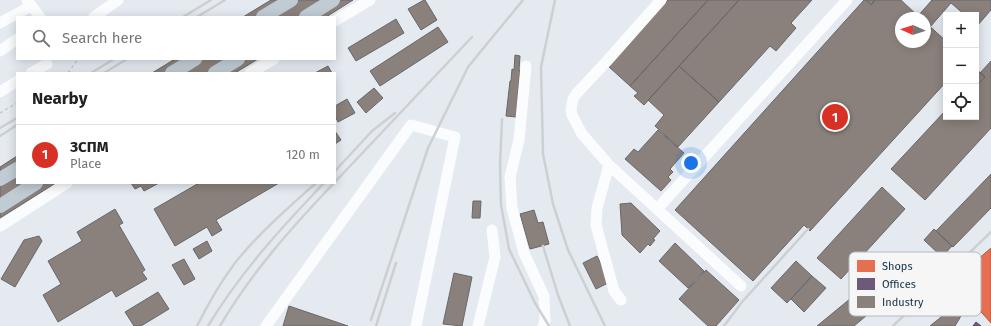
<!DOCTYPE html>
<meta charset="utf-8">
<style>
:root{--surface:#fff;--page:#f6f6f6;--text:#222;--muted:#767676;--line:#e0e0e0;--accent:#d93025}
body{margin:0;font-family:"Fira Sans",sans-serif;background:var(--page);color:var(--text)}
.controls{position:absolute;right:12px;top:12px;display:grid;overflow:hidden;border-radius:0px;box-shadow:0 2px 10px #0003}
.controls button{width:36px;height:36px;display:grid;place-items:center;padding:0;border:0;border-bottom:1px solid var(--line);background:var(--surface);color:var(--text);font:20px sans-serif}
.compass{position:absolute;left:895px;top:12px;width:36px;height:36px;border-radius:50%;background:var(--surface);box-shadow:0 2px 10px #0003;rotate:273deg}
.you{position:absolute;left:691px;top:163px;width:14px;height:14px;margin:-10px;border:3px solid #fff;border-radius:50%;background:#1a73e8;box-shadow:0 0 0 6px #1a73e833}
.badge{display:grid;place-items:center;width:26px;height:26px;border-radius:50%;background:var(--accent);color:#fff;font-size:13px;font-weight:700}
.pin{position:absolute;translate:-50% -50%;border:2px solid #fff;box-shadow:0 1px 4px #0006}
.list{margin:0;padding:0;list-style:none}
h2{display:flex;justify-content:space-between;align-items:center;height:52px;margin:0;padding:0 16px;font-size:17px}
h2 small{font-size:13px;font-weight:400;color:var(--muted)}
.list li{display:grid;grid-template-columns:26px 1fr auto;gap:12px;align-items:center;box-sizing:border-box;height:60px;padding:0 16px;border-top:1px solid var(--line)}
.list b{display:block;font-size:15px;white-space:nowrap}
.list p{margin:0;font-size:13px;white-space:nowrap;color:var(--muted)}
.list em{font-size:13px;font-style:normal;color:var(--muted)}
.icon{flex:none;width:22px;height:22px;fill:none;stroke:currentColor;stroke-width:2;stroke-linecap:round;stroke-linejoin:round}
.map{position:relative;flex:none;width:991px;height:326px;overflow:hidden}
.search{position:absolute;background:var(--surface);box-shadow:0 2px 10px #0003;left:16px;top:16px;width:320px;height:44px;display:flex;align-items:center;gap:10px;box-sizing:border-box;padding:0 14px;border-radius:0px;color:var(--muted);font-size:15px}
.panel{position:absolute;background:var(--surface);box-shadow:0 2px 10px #0003;left:16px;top:72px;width:320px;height:112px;border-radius:0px}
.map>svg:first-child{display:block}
.shops{fill:#e76f51;stroke:#a75c4d}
.offices{fill:#6d597a;stroke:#524c6a}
.industry{fill:#8a817c;stroke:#66686b}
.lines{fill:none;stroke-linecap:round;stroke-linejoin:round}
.path{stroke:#c5cace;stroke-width:1.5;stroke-dasharray:3 3;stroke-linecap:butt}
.minor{stroke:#fbfcfd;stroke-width:11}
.major{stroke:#c0cbd4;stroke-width:14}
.rail{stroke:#cdd0d3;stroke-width:2.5}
.key{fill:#f6f6f6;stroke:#b2bac1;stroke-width:1}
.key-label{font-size:11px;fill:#132f44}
</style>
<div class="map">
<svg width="991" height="326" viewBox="0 0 991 326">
<rect width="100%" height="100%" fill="#e4eaf0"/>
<path class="shops" d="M 991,248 L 991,323 L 974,304 L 969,308 L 949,284 Z"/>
<path class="offices" d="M 976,322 L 981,326 L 973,326 Z"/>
<path class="industry" d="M 271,0 L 353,0 L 326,17 L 243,17 Z
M 424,0 L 425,0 L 437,20 L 421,30 L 408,9 Z
M 668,0 L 708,0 L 630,86 L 608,66 Z
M 708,0 L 739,0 L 644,105 L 634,96 L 638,93 L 630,86 Z
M 739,0 L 812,0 L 791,23 L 796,28 L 776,51 L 770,46 L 719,102 L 679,66 Z
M 864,0 L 866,0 L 871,5 L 875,0 L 901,0 L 920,18 L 901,18 L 901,42 L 925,42 L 925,22 L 946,41 L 946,82 L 810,231 L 804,225 L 753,281 L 675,210 Z
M 866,0 L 875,0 L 871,5 Z
M 932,0 L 991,0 L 991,10 L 977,26 L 976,25 L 976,15 L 965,15 L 951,3 L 930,27 L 925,22 L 925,18 L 920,18 L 918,16 Z
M 396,19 L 404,33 L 356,61 L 348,48 Z
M 438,27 L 448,42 L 380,86 L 370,71 Z
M 515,55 L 520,56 L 519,70 L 520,70 L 516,117 L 506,116 L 510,81 L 511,81 L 512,69 L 514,70 Z
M 175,59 L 258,59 L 235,73 L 152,73 Z
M 991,61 L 991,128 L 925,200 L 891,169 L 946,110 L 946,117 L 976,117 L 976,82 L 977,81 L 979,83 L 985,77 L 980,73 Z
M 328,66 L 332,73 L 315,73 Z
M 679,66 L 719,102 L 678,147 L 655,126 L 664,115 L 648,100 Z
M 976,69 L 985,77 L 979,83 L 976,81 Z
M 374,88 L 383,98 L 366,113 L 357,102 Z
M 347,99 L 355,113 L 338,122 L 335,116 L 335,106 Z
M 658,130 L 684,153 L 670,169 L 673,172 L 668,177 L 671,180 L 661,191 L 625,159 L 634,149 L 638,152 Z
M 335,131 L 341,140 L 335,144 Z
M 17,156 L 17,183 L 56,183 L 0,218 L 0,167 Z
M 991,174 L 991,208 L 953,247 L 936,231 Z
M 131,183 L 159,183 L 144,191 L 141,186 L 135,189 Z
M 199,183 L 279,183 L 216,220 L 222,230 L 212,236 L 207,227 L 175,246 L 154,209 Z
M 882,187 L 905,209 L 841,279 L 817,258 Z
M 473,201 L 481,201 L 480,218 L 472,218 Z
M 631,203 L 660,231 L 653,239 L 655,240 L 650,246 L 648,244 L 640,253 L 622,235 L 620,204 Z
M 115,209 L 123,223 L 119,225 L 145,270 L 142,272 L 147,279 L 116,297 L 112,290 L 58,322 L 43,295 L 61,284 L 48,261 L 82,241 L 77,232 Z
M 534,210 L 538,223 L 543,222 L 549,244 L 530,249 L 520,214 Z
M 934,229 L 952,246 L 942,257 L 924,240 Z
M 39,236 L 42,241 L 15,287 L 1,279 L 24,240 Z
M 207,241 L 212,251 L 199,259 L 193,249 Z
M 675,243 L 704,271 L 688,288 L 659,261 Z
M 597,256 L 610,282 L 596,289 L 583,263 Z
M 901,257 L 915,275 L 854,326 L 817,326 Z
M 184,259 L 195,279 L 184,285 L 172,265 Z
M 796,261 L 812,276 L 787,303 L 771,288 Z
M 706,270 L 739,300 L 716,326 L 708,326 L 679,299 Z
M 454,273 L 472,277 L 462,326 L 443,324 Z
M 812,276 L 826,288 L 804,312 L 791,299 Z
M 158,292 L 169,309 L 141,326 L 134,326 L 125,312 Z
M 289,306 L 348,326 L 283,326 Z
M 951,309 L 961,316 L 955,326 L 930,326 Z"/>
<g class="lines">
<path class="path" d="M 68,73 L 78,59
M 0,113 L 17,103"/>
<path class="minor" d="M 27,0 L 40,17
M 661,0 L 607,61 L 577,93 L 573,99 L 571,109 L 572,115 L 582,134 L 609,165 L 741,286
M 94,17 L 118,0
M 335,21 L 370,0
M 0,23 L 31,6
M 0,51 L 17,39
M 526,66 L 519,140 L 510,177 L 512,208 L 524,253 L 544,296 L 545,320 L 543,326
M 31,73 L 47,64
M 250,73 L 274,59
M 0,92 L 17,81
M 609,165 L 597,208 L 596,225 L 614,291 L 621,300
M 657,209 L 847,0
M 0,226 L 67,183
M 266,326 L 411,125 L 455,137 L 416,326
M 478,326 L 495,257 L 492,230"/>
<path class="major" d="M 263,17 L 291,0
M 306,17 L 333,0
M 172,73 L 195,59
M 215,73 L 238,59
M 0,179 L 17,169
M 0,206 L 36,183"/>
<path class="rail" d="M 555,0 L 541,67 L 543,154 L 553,204 L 568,250 L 605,326
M 183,17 L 211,0
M 197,17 L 225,0
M 91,73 L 114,59
M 104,73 L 127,59
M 502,119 L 500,165 L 501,205 L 509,249 L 535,303 L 549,326
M 0,128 L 17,118
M 0,136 L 17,125
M 335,171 L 372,131 L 395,113
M 335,182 L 472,37
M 543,246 L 558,295 L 570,326
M 371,320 L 428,148 L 468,67 L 523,0
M 197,326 C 208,304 220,283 235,263 C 257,235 289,207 316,183
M 208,326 C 240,273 281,228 324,183
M 220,326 C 251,273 292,227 334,183
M 376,326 L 396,263
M 724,326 L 742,302 L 808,229
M 893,326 L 991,232"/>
</g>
<rect x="849" y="252" width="132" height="64" rx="6" class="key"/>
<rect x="857" y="260" width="18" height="12" fill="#e76f51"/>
<rect x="857" y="278" width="18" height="12" fill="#6d597a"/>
<rect x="857" y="296" width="18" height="12" fill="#8a817c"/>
<g class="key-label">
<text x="882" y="270">Shops</text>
<text x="882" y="288">Offices</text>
<text x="882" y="306">Industry</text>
</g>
</svg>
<div class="controls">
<button>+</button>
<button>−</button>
<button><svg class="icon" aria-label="locate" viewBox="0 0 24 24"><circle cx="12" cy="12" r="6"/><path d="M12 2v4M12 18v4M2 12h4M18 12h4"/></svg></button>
</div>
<svg class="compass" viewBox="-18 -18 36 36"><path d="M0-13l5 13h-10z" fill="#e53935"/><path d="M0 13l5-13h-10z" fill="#767676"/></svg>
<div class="you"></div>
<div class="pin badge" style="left:835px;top:117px">1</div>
<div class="search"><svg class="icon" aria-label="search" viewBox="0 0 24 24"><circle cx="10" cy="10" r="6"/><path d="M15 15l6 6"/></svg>Search here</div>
<section class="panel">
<h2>Nearby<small></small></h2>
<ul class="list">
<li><span class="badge">1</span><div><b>ЗСПМ</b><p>Place</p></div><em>120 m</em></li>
</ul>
</section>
</div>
